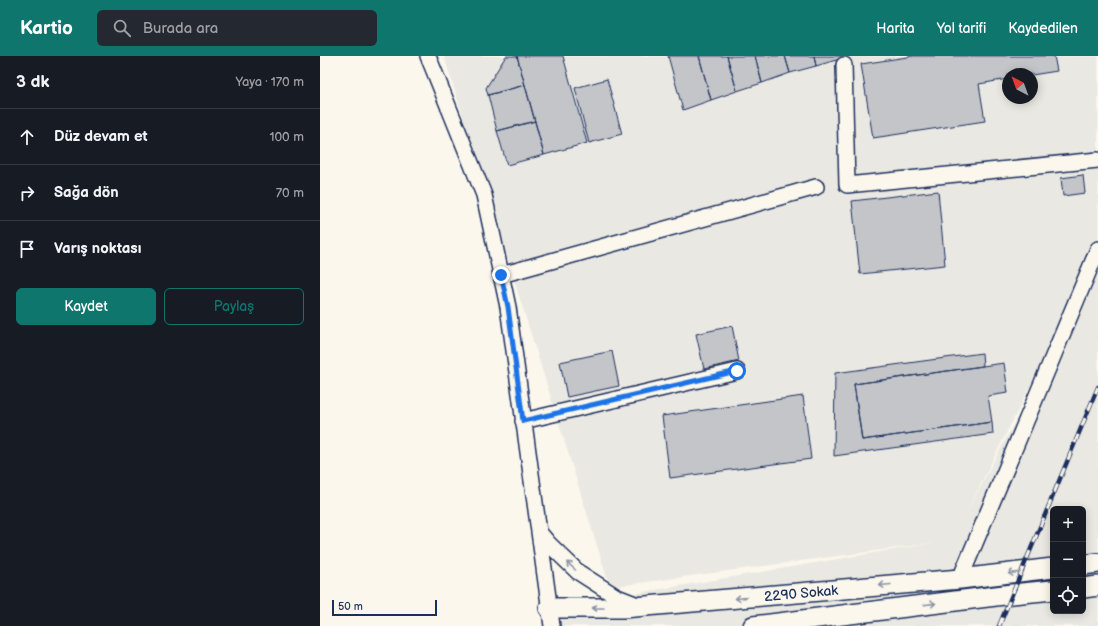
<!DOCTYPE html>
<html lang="tr">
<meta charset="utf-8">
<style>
:root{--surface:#171b24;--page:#242831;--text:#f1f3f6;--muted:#9ea1a6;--line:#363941;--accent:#0f766e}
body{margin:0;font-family:"Balsamiq Sans",sans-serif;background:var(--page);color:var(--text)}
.controls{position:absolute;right:12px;bottom:12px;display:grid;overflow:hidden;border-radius:6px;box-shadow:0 2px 10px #0003}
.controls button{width:36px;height:36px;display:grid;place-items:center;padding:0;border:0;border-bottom:1px solid var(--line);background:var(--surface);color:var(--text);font:20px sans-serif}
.compass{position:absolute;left:682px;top:12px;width:36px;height:36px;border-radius:50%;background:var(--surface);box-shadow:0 2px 10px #0003;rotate:319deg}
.scale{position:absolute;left:12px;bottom:10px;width:105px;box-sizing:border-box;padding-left:4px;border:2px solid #1b2f5e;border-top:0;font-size:11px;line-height:14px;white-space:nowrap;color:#1b2f5e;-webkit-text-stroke:3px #fbf7ec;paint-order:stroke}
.stop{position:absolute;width:12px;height:12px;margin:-9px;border:3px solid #1a73e8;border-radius:50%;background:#fff}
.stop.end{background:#1a73e8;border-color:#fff;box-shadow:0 1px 4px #0008}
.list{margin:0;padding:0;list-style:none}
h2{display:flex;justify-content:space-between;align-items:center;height:52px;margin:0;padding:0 16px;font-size:17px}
h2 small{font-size:13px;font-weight:400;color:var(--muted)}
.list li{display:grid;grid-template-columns:26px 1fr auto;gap:12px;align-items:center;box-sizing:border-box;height:56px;padding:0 16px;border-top:1px solid var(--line)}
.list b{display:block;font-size:15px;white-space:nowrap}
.list em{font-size:13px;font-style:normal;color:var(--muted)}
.actions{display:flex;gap:8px;padding:12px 16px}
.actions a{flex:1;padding:9px 0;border:1px solid var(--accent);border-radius:6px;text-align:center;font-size:14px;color:var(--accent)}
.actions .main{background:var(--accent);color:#fff}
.icon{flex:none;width:22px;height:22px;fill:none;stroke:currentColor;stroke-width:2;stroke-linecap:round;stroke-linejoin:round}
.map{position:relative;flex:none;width:778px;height:570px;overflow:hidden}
header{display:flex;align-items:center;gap:24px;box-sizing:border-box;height:56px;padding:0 20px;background:var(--accent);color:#fff}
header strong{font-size:19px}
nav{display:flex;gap:22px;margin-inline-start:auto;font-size:14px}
.search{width:280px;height:36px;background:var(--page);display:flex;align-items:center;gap:10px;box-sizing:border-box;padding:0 14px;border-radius:6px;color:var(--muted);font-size:15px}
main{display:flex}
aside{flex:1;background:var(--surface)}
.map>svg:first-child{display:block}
.built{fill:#eae8e2;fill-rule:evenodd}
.building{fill:#c3c5c9;stroke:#1b2f5e}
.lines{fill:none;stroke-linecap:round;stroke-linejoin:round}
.minor-casing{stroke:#1b2f5e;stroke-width:18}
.major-casing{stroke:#1b2f5e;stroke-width:22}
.minor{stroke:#fbf7ec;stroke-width:15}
.major{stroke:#fbf7ec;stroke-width:19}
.rail-casing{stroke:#1b2f5e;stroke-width:4.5}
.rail{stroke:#fbf7ec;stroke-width:3;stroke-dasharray:9;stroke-linecap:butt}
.oneway{stroke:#8b93a5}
.route{stroke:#1a73e8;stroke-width:5}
.labels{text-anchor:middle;stroke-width:3;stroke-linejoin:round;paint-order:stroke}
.street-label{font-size:14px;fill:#1b2f5e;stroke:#fbf7ec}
</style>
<header>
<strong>Kartio</strong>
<div class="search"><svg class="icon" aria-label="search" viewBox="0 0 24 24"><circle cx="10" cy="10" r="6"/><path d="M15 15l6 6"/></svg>Burada ara</div>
<nav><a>Harita</a><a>Yol tarifi</a><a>Kaydedilen</a></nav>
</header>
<main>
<aside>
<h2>3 dk<small>Yaya · 170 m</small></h2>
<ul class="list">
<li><svg class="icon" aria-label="ahead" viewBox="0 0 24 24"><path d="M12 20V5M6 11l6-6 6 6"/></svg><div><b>Düz devam et</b></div><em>100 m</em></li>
<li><svg class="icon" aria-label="right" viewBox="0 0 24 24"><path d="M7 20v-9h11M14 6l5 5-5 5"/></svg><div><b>Sağa dön</b></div><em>70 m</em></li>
<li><svg class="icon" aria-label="arrive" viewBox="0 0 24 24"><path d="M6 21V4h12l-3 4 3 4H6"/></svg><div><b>Varış noktası</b></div></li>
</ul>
<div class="actions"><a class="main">Kaydet</a><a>Paylaş</a></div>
</aside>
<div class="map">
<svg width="778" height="570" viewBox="0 0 778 570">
<rect width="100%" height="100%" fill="#fbf7ec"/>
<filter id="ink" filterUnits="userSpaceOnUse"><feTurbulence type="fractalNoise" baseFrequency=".025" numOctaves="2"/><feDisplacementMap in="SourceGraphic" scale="8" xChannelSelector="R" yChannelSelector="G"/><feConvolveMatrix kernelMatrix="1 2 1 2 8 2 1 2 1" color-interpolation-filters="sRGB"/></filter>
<g filter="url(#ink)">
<path class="built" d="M 124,0 L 778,0 L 778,196 L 645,459 L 778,211 L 778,570 L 232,570 L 229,552 L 613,487 L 290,531 ZM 688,18 L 712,18 L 712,42 L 688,42 ZM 733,453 L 763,453 L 763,555 L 733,555 Z"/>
<path class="building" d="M 186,0 L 197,0 L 205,29 L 168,39 L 166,32 Z
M 197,0 L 243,0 L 267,87 L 224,99 Z
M 348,0 L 379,0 L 391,44 L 363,54 Z
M 379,0 L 407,0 L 417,35 L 391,44 Z
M 407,0 L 435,0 L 442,27 L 417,35 Z
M 435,0 L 465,0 L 470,17 L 442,27 Z
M 465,0 L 494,0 L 496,10 L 470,17 Z
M 494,0 L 522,0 L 523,2 L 496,10 Z
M 594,0 L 734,0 L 737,15 L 712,19 L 712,18 L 688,18 L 688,23 L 659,28 L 665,65 L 553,82 L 541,8 Z
M 287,23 L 302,78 L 269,87 L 255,32 Z
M 205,29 L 215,65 L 177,75 L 168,39 Z
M 215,65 L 224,99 L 187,109 L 177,75 Z
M 763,119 L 765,137 L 743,140 L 741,122 Z
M 618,135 L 625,209 L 540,218 L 532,145 Z
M 412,270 L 419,305 L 384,313 L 376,278 Z
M 292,295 L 299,330 L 247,341 L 240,306 Z
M 662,297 L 663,310 L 534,328 L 542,384 L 672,366 L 673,378 L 514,400 L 515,317 Z
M 684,307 L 688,337 L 668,340 L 672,366 L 542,384 L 534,328 Z
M 483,340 L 491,403 L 350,422 L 342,360 Z"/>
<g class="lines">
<g class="minor-casing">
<path id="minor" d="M 108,0 L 164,139 L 188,251 L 232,570
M 524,9 L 527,129 L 778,104
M 181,219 L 496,131
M 203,365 L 417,315
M 219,476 L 229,488 L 258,516 L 297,541 L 320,550
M 640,523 L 778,193"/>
</g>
<g class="major-casing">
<path id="major" d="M 763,509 L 778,507
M 763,532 L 778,530
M 229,552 L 303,552 L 640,523 L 733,512
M 433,570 L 692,538 L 733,534"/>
</g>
<use href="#minor" class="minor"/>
<use href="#major" class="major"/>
<g class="rail-casing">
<path id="rail" d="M 679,570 L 778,331"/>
</g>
<use href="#rail" class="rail"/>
</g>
<defs><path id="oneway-shaft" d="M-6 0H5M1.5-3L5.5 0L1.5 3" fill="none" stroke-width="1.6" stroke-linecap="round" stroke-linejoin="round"/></defs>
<g class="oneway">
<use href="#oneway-shaft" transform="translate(251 510) rotate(-138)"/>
<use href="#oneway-shaft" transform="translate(694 517) rotate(174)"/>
<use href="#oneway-shaft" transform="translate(565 529) rotate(175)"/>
<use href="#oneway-shaft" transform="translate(421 542) rotate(175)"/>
<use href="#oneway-shaft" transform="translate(610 548) rotate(-7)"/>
<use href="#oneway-shaft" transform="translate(278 552) rotate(180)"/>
</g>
</g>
<g class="lines" filter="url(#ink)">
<path class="route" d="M 181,219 L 188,251 L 203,365 L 417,315"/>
</g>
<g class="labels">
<g class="street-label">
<text transform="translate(481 537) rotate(-5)" y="5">2290 Sokak</text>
</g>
</g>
</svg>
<div class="controls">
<button>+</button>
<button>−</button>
<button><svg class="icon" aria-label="locate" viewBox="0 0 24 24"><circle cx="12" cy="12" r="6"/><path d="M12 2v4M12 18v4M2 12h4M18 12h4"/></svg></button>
</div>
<svg class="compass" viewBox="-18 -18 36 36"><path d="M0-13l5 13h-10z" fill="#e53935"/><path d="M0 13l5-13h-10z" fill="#9ea1a6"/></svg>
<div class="scale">50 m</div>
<div class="stop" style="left:417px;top:315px"></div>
<div class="stop end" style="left:181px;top:219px"></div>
</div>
</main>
